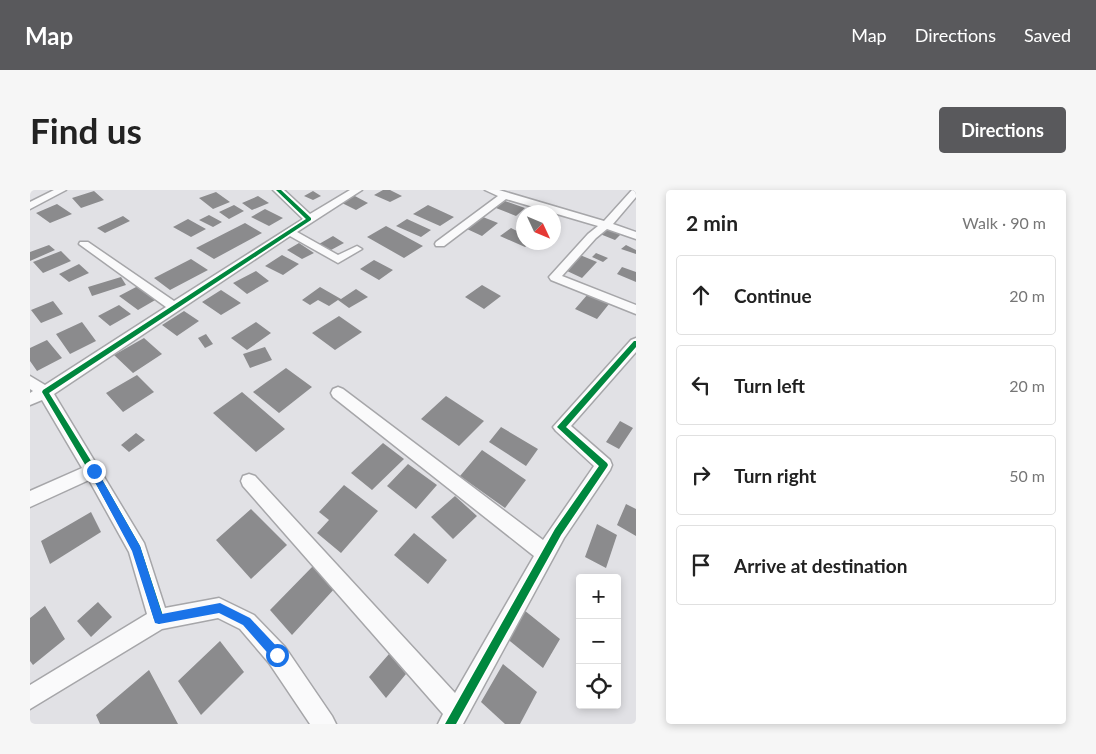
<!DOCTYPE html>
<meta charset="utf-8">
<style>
:root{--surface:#fff;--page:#f6f6f6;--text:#222;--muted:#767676;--line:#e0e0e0;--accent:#59595c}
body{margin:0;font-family:Lato,sans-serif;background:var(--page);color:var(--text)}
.controls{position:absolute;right:15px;bottom:15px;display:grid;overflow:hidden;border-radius:5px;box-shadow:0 2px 8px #0003}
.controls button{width:45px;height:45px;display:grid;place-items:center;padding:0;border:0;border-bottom:1px solid var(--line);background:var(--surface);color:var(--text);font:25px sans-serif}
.compass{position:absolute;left:486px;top:15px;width:45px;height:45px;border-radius:50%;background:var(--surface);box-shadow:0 2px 8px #0003;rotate:134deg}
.stop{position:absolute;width:15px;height:15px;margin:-11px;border:4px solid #1a73e8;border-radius:50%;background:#fff}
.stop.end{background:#1a73e8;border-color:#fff;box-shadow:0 1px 5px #0008}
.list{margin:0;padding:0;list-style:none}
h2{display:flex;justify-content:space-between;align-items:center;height:65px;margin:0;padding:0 20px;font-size:21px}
h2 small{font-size:16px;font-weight:400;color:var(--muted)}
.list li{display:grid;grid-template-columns:32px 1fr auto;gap:15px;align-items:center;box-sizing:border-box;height:80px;margin:0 10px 10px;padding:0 10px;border:1px solid var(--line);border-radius:5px}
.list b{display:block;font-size:19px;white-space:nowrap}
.list em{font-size:16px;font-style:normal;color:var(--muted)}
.icon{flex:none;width:28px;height:28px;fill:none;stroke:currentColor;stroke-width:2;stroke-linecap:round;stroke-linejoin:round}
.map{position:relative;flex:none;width:606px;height:534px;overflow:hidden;border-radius:5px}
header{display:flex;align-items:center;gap:30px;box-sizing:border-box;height:70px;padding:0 25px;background:var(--accent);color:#fff}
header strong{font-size:24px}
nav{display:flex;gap:28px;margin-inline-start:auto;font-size:18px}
.intro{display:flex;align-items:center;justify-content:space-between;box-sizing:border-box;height:120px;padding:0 30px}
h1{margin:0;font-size:35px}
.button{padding:12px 22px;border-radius:5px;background:var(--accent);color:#fff;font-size:18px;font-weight:700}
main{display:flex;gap:30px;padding:0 30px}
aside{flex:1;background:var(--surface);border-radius:5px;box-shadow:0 2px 8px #0003}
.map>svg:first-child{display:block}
.building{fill:#8b8b8d}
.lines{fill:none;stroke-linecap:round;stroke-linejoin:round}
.minor-casing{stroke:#a6a6a9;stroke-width:3}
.minor{fill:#fafafb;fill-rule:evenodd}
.cycleway-casing{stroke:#fff;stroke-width:3}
.cycleway{fill:#00873e;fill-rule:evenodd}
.route{fill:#1a73e8}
</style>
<header>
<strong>Map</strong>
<nav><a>Map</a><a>Directions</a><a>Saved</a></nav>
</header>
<div class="intro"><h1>Find us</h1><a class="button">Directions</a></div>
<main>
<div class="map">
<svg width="606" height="534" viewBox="0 0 606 534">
<rect width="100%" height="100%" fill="#e1e1e5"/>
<path class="building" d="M 353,0 L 360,0 L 372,6 L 360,12 L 344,5 Z
M 64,1 L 74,10 L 51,18 L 42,8 Z
M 283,1 L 291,6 L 283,10 L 274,6 Z
M 186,2 L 200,12 L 183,19 L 169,8 Z
M 323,5 L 338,13 L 326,20 L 310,12 Z
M 228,6 L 239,13 L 222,20 L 212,13 Z
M 475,11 L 495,18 L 486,26 L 466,18 Z
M 27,14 L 42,24 L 20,33 L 6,23 Z
M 204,15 L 214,21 L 199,29 L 189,22 Z
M 398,15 L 424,27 L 410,36 L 383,24 Z
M 235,19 L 253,28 L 239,36 L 221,27 Z
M 179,25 L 192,32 L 183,37 L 169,30 Z
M 93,26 L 100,31 L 75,43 L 67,38 Z
M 453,27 L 468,33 L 452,46 L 437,39 Z
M 158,29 L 176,39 L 161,47 L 143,37 Z
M 377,29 L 401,40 L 391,47 L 366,36 Z
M 215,33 L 232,43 L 184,69 L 166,58 Z
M 356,36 L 393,56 L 374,68 L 337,47 Z
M 481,38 L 493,44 L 493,52 L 502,52 L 495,57 L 470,46 Z
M 576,38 L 591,44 L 585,50 L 570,44 Z
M 303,46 L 314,53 L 301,60 L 289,54 Z
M 269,53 L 284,63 L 272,69 L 257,60 Z
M 19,55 L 25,60 L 0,71 L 0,62 Z
M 596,55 L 606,60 L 606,64 L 591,59 Z
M 31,61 L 41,71 L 13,83 L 3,72 Z
M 566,63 L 578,68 L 573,72 L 562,67 Z
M 252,65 L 269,74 L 253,85 L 235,76 Z
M 550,65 L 567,72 L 552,88 L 535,80 Z
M 161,69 L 178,80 L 140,100 L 124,88 Z
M 344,70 L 363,80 L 349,90 L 330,79 Z
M 49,74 L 59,83 L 39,92 L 29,84 Z
M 592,77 L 606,82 L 606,92 L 587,84 Z
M 226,81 L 239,91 L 217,104 L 203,93 Z
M 91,87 L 96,95 L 62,106 L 58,97 Z
M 452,95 L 471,106 L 454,119 L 435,107 Z
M 108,96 L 127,109 L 108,120 L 89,106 Z
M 290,97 L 311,109 L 326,99 L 338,107 L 319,118 L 308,110 L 299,116 L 288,110 L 280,115 L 272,110 Z
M 191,100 L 211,113 L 191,125 L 172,112 Z
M 558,104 L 579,114 L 567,129 L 545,119 Z
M 23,111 L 33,124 L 11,133 L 1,120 Z
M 89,115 L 101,124 L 80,136 L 68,126 Z
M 154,121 L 169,131 L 147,146 L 132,135 Z
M 309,126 L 332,142 L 305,160 L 282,143 Z
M 52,132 L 66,151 L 40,164 L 26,144 Z
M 226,132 L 241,143 L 217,160 L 201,148 Z
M 176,144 L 183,154 L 175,158 L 168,148 Z
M 114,148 L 132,164 L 103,183 L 84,165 Z
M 17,150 L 32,168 L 7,181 L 0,171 L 0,158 Z
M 235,157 L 242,170 L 220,178 L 213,164 Z
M 256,178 L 282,197 L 249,223 L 223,202 Z
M 107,185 L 124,202 L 93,222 L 76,203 Z
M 212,202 L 255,239 L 226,262 L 183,223 Z
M 416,206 L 454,231 L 429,256 L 391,229 Z
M 590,231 L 603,238 L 589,259 L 576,252 Z
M 471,237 L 508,259 L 496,276 L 459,252 Z
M 106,243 L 115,250 L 99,262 L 91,255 Z
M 353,253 L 374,269 L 342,300 L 321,283 Z
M 452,260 L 496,290 L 475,318 L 430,286 Z
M 378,274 L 407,295 L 386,319 L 357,296 Z
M 314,295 L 348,321 L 311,363 L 287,343 L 299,330 L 289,322 Z
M 425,306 L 447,326 L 423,349 L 401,327 Z
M 596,314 L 606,319 L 606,346 L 587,335 Z
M 221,319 L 257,355 L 221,389 L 186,350 Z
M 61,322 L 71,342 L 20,374 L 11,351 Z
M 567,334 L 587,345 L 576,378 L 555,367 Z
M 384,343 L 417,370 L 398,394 L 364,365 Z
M 284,375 L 306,397 L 262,445 L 240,420 Z
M 68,412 L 82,427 L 61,447 L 47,431 Z
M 15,416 L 35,449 L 3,475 L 0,471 L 0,428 Z
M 494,420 L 530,449 L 513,478 L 476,448 Z
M 190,451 L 214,482 L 171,525 L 148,491 Z
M 359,464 L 376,484 L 356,508 L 339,487 Z
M 473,474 L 507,502 L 490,534 L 475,534 L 451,512 Z
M 119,480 L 148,534 L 70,534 L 66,525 Z"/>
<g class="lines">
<g class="minor-casing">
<path id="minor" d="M 24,0 L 36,0 L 0,19 L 0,12 Z
M 243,0 L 254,0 L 280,24 L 320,0 L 332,0 L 267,42 L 308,65 L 327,56 L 332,59 L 308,73 L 260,46 L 24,204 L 114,353 L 135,418 L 189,408 L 224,425 L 255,457 L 302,526 L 306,534 L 280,534 L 239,473 L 210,439 L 188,428 L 132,439 L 0,519 L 0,495 L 117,424 L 99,362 L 59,290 L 0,317 L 0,301 L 52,278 L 12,210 L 0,215 L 0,203 L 3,201 L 0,199 L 0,186 L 15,195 L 136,117 L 49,54 L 50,52 L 58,52 L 144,111 L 273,29 Z
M 455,0 L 469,0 L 574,31 L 602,0 L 606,0 L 606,7 L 583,34 L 606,42 L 606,49 L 577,39 L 566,48 L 532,86 L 606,115 L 606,124 L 521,90 L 519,87 L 558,44 L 568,36 L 476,9 L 414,56 L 406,56 L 405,54 L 406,52 L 468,6 Z
M 606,148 L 606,162 L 541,236 L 580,270 L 582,275 L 580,280 L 534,348 L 433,534 L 408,534 L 413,524 L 213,296 L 211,291 L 213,286 L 219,284 L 225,286 L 425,503 L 504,366 L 303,207 L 301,203 L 303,199 L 308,197 L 313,199 L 513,350 L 564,276 L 526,241 L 523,237 L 601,150 Z"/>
</g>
<use href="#minor" class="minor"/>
<g class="cycleway-casing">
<path id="cycleway" d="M 246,0 L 251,0 L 281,28 L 281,30 L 19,203 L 66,279 L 110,356 L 134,429 L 132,432 L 129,434 L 126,432 L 124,429 L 103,361 L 60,283 L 12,202 L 13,200 L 276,29 Z
M 604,151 L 606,151 L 606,157 L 536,237 L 577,273 L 578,275 L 577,277 L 531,345 L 426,534 L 415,534 L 525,339 L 569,276 L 527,237 Z"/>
</g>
<use href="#cycleway" class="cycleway"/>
</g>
<path class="route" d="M 64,278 L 66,279 L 110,356 L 132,424 L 190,413 L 220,428 L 251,461 L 252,465 L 251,469 L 247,470 L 243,469 L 213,435 L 189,423 L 129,434 L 125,433 L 102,361 L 59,281 Z"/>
</svg>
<div class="controls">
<button>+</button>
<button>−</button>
<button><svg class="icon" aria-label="locate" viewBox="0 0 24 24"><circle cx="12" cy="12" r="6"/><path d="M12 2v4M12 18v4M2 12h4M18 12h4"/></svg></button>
</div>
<svg class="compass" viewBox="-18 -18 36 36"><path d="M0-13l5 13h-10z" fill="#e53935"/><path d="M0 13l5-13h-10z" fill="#767676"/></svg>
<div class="stop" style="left:247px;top:465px"></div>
<div class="stop end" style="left:64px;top:281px"></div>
</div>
<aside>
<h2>2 min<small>Walk · 90 m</small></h2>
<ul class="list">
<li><svg class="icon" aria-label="ahead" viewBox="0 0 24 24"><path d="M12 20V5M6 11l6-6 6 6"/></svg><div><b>Continue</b></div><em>20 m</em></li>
<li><svg class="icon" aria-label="left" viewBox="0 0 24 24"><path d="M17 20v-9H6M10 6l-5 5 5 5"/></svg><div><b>Turn left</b></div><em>20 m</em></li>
<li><svg class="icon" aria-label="right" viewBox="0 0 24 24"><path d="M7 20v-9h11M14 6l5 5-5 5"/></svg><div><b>Turn right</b></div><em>50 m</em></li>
<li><svg class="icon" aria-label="arrive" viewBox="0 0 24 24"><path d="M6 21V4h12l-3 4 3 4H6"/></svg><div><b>Arrive at destination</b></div></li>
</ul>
</aside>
</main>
